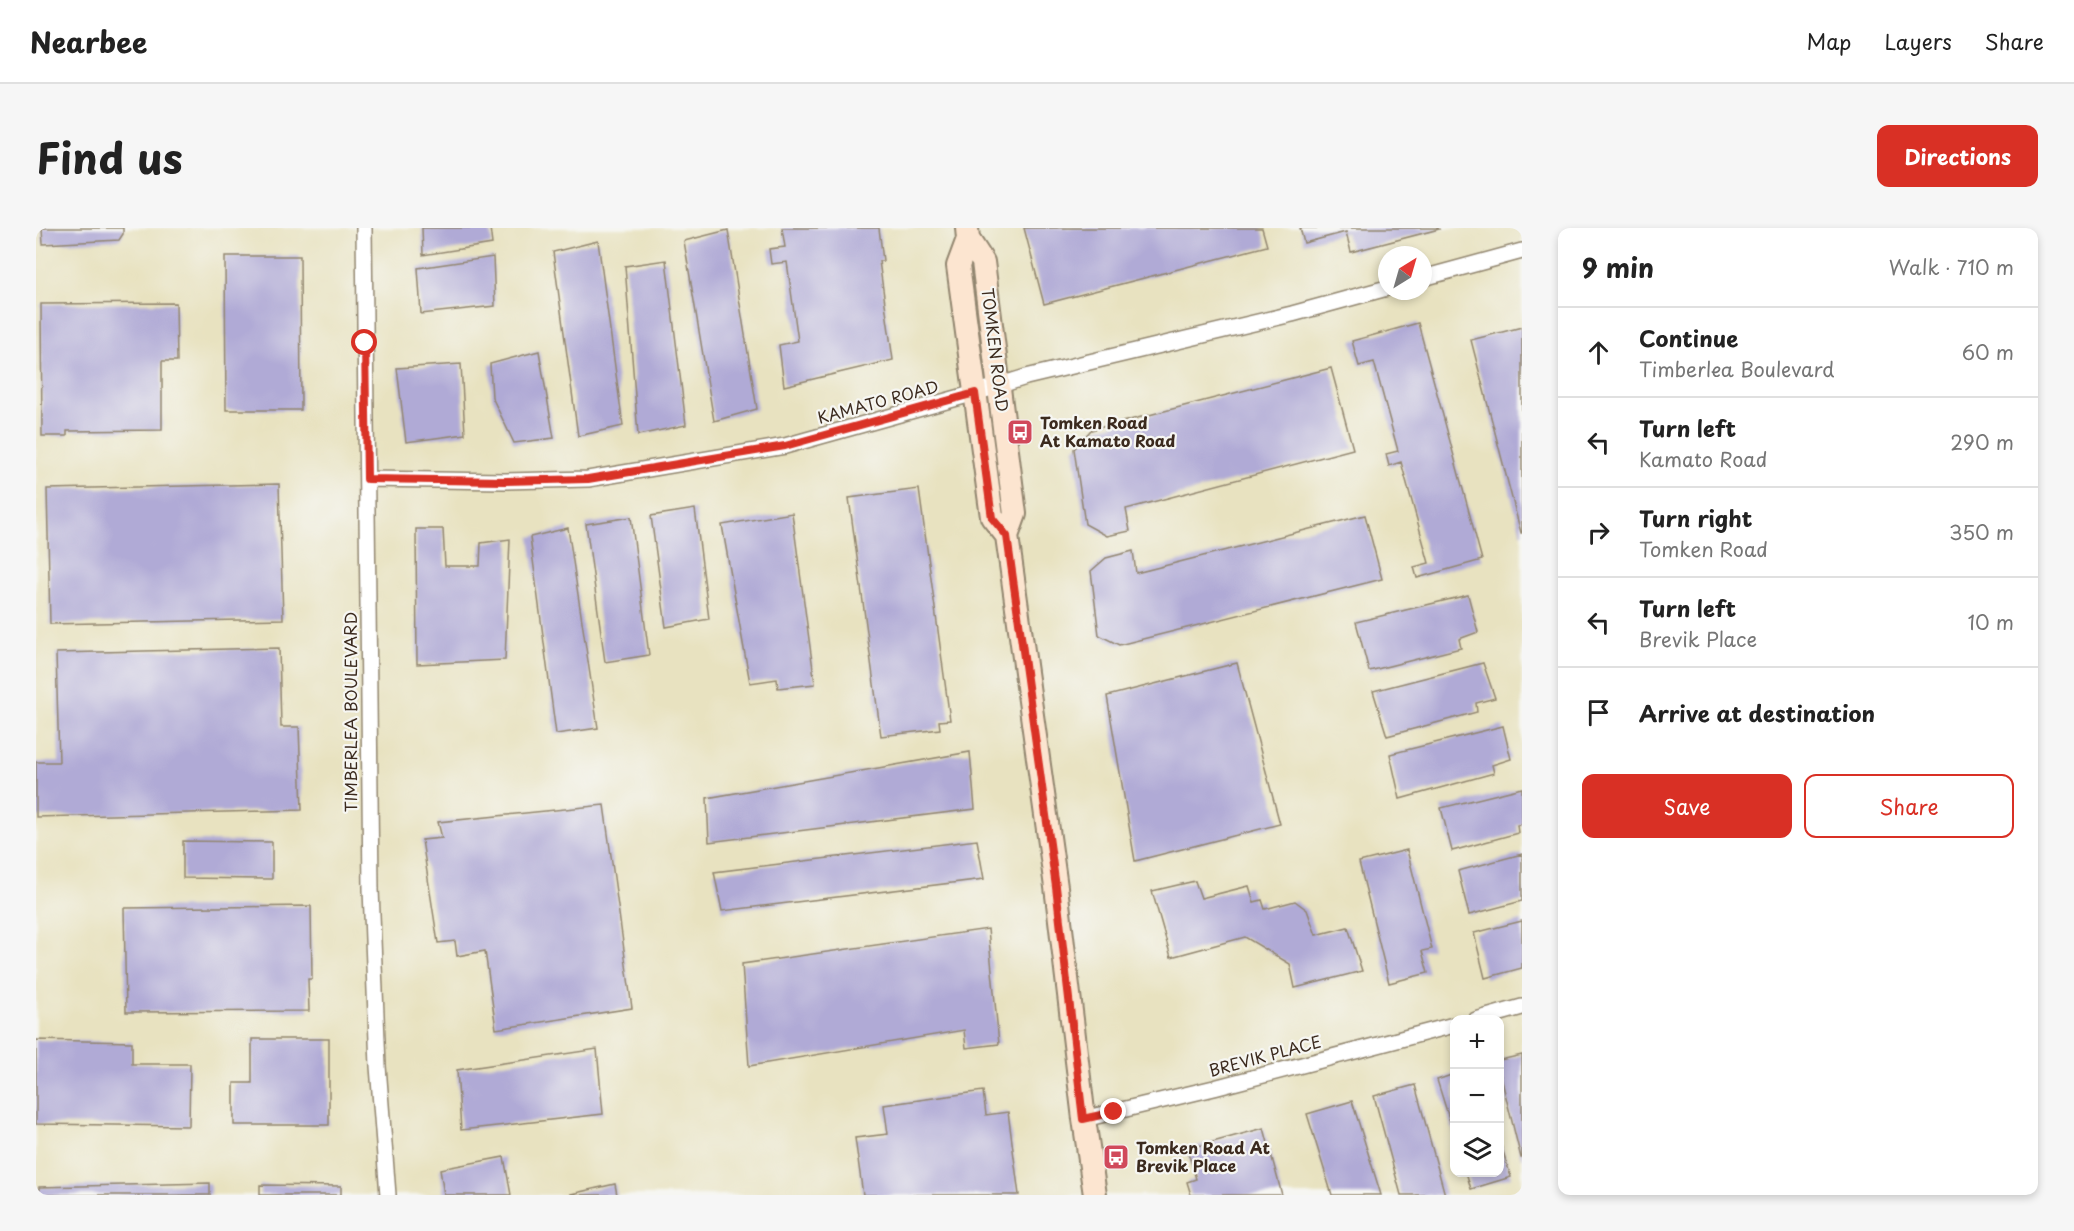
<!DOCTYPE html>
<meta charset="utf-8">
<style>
:root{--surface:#fff;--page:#f6f6f6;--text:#222;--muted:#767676;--line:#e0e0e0;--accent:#d93025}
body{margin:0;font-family:"Playpen Sans",sans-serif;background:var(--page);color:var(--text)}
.controls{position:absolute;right:18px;bottom:18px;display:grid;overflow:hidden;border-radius:12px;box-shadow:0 3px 9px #0003}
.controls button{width:54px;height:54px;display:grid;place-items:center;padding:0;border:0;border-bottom:2px solid var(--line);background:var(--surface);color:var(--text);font:30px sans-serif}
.compass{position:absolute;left:1342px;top:18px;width:54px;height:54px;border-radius:50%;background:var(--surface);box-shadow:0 3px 9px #0003;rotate:37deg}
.stop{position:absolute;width:18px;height:18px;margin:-14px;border:4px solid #d93025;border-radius:50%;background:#fff}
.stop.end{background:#d93025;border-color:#fff;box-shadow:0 2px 6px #0008}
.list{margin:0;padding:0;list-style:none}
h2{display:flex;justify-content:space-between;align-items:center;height:78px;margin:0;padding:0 24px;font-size:26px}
h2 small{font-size:20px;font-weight:400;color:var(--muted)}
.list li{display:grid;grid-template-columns:39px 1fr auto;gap:18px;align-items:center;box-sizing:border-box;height:90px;padding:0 24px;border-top:2px solid var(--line)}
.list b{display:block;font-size:22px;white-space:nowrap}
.list p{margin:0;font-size:20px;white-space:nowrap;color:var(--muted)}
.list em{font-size:20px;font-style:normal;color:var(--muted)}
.actions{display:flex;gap:12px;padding:18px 24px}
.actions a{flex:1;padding:14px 0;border:2px solid var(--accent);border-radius:12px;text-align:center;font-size:21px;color:var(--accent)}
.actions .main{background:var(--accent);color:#fff}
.icon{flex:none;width:33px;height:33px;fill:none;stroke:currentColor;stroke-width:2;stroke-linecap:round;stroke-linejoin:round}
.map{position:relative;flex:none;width:1486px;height:967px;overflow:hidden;border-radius:12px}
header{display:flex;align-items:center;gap:36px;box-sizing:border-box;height:84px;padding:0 30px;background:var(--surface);border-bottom:2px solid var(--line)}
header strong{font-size:28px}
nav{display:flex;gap:33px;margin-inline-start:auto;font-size:21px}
.intro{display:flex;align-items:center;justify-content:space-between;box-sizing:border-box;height:144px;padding:0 36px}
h1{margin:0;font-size:42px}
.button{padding:15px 27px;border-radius:12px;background:var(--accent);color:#fff;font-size:21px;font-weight:700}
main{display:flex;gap:36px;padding:0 36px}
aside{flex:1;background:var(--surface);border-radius:12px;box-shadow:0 3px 9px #0003}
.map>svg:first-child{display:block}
.building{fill:#b0aad6}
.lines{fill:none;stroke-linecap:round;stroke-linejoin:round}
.minor-casing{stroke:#92866f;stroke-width:18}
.secondary-casing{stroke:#92866f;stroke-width:26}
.minor{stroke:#fff;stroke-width:15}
.secondary{stroke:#fce5d0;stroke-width:22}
.route{stroke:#d93025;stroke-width:8}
.labels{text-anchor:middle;stroke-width:4.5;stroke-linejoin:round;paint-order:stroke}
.street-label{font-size:16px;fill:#3b2a1e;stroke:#f6f6f2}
.poi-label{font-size:16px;font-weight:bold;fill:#3b2a1e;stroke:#f6f6f2;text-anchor:start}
</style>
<header>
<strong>Nearbee</strong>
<nav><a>Map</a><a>Layers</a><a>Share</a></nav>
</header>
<div class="intro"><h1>Find us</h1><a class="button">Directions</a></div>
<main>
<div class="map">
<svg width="1486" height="967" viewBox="0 0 1486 967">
<rect width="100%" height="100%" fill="#f6f6f2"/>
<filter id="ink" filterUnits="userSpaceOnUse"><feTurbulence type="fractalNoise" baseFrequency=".0167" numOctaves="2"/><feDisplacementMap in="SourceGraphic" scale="12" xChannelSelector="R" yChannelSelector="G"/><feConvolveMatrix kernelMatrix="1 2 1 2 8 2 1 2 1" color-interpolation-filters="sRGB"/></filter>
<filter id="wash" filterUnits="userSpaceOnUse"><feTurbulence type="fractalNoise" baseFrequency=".008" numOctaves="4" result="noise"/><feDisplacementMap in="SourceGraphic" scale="24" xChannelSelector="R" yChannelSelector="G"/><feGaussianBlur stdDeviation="1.35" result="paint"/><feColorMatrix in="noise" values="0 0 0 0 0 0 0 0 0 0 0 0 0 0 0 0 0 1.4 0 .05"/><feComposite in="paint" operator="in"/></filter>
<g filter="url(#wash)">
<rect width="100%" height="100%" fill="#e8e2c0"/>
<g id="blocks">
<path class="building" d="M 6,0 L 87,0 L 87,6 L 83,12 L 7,16 Z
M 386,0 L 454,0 L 456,16 L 387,27 Z
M 746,0 L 843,0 L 847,33 L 843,33 L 857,132 L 748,158 L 743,117 L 762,113 L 751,34 L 735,36 L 733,21 L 749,19 Z
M 988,0 L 1226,0 L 1231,18 L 1008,76 Z
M 1264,0 L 1402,0 L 1403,1 L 1315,24 L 1310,4 L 1268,15 Z
M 692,2 L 721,181 L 678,193 L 648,13 Z
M 562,13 L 587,198 L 542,208 L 517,24 Z
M 189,28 L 264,28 L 265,182 L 190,182 Z
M 457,29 L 459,78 L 385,86 L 382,40 Z
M 630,32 L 650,197 L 602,207 L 589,38 Z
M 140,75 L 141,133 L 126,133 L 126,202 L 31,203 L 31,208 L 6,208 L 5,76 Z
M 1382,95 L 1446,332 L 1381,350 L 1378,339 L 1393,335 L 1365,234 L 1353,238 L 1350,226 L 1362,223 L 1338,134 L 1323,138 L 1316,113 Z
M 1486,99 L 1486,305 L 1485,305 L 1435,112 Z
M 503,123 L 518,210 L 478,215 L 456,169 L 454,136 Z
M 425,136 L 429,206 L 370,214 L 361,140 Z
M 1295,140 L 1317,221 L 1090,281 L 1094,303 L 1071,308 L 1049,296 L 1038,221 L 1055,202 Z
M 243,256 L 247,391 L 14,396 L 11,261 Z
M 883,261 L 914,492 L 903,493 L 904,501 L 845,508 L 813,270 Z
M 659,281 L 673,391 L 630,399 L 615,288 Z
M 756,285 L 779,456 L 742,460 L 741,451 L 714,455 L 686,297 Z
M 1329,287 L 1346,351 L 1083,417 L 1063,407 L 1055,343 L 1070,330 L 1097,323 L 1100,345 Z
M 595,289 L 613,427 L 569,434 L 550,296 Z
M 532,300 L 562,500 L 520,506 L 494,309 Z
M 380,301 L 407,301 L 409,338 L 444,338 L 445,315 L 474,311 L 469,432 L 381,436 Z
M 1432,367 L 1442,404 L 1423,411 L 1425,420 L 1333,443 L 1320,394 Z
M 243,420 L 245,499 L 263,499 L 266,582 L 0,589 L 0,534 L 23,534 L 20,425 Z
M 1201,435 L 1244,596 L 1099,633 L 1071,468 Z
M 1447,435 L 1459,470 L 1440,475 L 1441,484 L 1351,508 L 1337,463 Z
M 1467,498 L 1475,531 L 1456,537 L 1458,545 L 1364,571 L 1354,526 Z
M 934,524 L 939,581 L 673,614 L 671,570 Z
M 1486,560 L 1486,596 L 1481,597 L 1482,605 L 1416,623 L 1405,580 Z
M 568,577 L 596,780 L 460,801 L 449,723 L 421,728 L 419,713 L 402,715 L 386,612 L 406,610 L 402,594 Z
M 941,612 L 948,651 L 686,683 L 678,644 Z
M 147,613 L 236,614 L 236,651 L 147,650 Z
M 1371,622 L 1396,721 L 1386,723 L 1392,745 L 1353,755 L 1323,634 Z
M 1486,626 L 1486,673 L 1433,687 L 1422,643 Z
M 1159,653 L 1165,670 L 1213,658 L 1218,674 L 1226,672 L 1229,681 L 1259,673 L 1271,682 L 1280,707 L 1312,699 L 1326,743 L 1259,760 L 1254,736 L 1209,709 L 1135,729 L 1116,663 Z
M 275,678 L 276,751 L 272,751 L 273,783 L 90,784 L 88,680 Z
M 1486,693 L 1486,740 L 1449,750 L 1438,705 Z
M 952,701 L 963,816 L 930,820 L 928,802 L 713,838 L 706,736 Z
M 216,811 L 293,811 L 293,897 L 198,897 L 198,855 L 216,855 Z
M 0,812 L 96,814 L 96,836 L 154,836 L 153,898 L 0,896 Z
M 561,821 L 567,886 L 425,902 L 421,842 Z
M 1486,827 L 1486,930 L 1485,930 L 1464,845 L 1464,832 Z
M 1418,846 L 1418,906 L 1401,852 Z
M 1379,857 L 1409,967 L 1365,967 L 1338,868 Z
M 947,863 L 950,887 L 972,884 L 983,967 L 827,967 L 819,910 L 852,906 L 848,877 Z
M 1316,873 L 1345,967 L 1296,967 L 1271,886 Z
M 1228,900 L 1246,967 L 1155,967 L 1151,954 L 1160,951 L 1151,921 Z
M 1464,914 L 1475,949 L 1435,961 L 1430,944 L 1464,944 Z
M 468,929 L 475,967 L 408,967 L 404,941 Z
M 174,955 L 174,967 L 3,967 L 3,959 Z
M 579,956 L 581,967 L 536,967 L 535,966 Z
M 224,957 L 305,958 L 305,967 L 224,967 Z"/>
</g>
</g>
<g filter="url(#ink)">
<use href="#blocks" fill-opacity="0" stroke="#92866f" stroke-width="1.5"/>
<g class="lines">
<g class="minor-casing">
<path id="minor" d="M 328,0 L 335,661 L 342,838 L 352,967
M 1387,50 L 1486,23
M 331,251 L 469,253 L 552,251 L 749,218 L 939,165 L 990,149 L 1256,86 L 1351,60
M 1440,792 L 1486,779
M 1048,891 L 1178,860 L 1418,797"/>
</g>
<g class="secondary-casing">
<path id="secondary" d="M 931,0 L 932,11 L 947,34 L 979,286 L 971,308 L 1020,659 L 1048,891 L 1059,967
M 932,11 L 922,38 L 956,289 L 971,308"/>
</g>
<use href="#minor" class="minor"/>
<use href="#secondary" class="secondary"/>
</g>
</g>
<g class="lines" filter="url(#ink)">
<path class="route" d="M 329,115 L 331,251 L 469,253 L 552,251 L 749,218 L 939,165 L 956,290 L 971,308 L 1020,659 L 1047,891 L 1078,884"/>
</g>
<defs>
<g id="bus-square" transform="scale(1.35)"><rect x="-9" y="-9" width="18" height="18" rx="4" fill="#d1495b" stroke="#f6f6f2"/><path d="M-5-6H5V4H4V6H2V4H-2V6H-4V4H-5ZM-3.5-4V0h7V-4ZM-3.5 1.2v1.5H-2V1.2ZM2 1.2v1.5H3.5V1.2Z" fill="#fff"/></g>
</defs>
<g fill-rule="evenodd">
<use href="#bus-square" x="984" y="204"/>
<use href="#bus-square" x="1080" y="929"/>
</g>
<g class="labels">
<g class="street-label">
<text transform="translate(959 122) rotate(83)" y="6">TOMKEN ROAD</text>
<text transform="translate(842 174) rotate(-15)" y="6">KAMATO ROAD</text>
<text transform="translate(315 484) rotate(-90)" y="6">TIMBERLEA BOULEVARD</text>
<text transform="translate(1229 828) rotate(-15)" y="6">BREVIK PLACE</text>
</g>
<g class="poi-label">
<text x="1004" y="201">Tomken Road<tspan x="1004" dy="18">At Kamato Road</tspan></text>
<text x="1100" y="926">Tomken Road At<tspan x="1100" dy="18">Brevik Place</tspan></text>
</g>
</g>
</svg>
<div class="controls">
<button>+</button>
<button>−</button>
<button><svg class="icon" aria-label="layers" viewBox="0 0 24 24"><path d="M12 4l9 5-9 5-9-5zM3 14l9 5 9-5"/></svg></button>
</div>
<svg class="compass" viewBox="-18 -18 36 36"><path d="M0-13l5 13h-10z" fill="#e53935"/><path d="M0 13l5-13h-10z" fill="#767676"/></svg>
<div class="stop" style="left:329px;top:115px"></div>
<div class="stop end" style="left:1078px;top:884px"></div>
</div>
<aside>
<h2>9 min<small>Walk · 710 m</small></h2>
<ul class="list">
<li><svg class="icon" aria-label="ahead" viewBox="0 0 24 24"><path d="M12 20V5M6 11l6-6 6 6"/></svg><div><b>Continue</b><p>Timberlea Boulevard</p></div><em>60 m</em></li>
<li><svg class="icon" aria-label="left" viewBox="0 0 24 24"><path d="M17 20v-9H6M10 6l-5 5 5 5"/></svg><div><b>Turn left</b><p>Kamato Road</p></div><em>290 m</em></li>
<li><svg class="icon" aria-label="right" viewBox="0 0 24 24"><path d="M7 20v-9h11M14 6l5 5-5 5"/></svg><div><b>Turn right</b><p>Tomken Road</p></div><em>350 m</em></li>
<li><svg class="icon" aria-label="left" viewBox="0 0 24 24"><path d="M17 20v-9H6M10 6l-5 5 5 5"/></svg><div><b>Turn left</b><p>Brevik Place</p></div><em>10 m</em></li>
<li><svg class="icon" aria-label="arrive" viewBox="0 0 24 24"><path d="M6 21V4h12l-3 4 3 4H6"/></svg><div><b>Arrive at destination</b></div></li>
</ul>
<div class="actions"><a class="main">Save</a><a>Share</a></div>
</aside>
</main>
